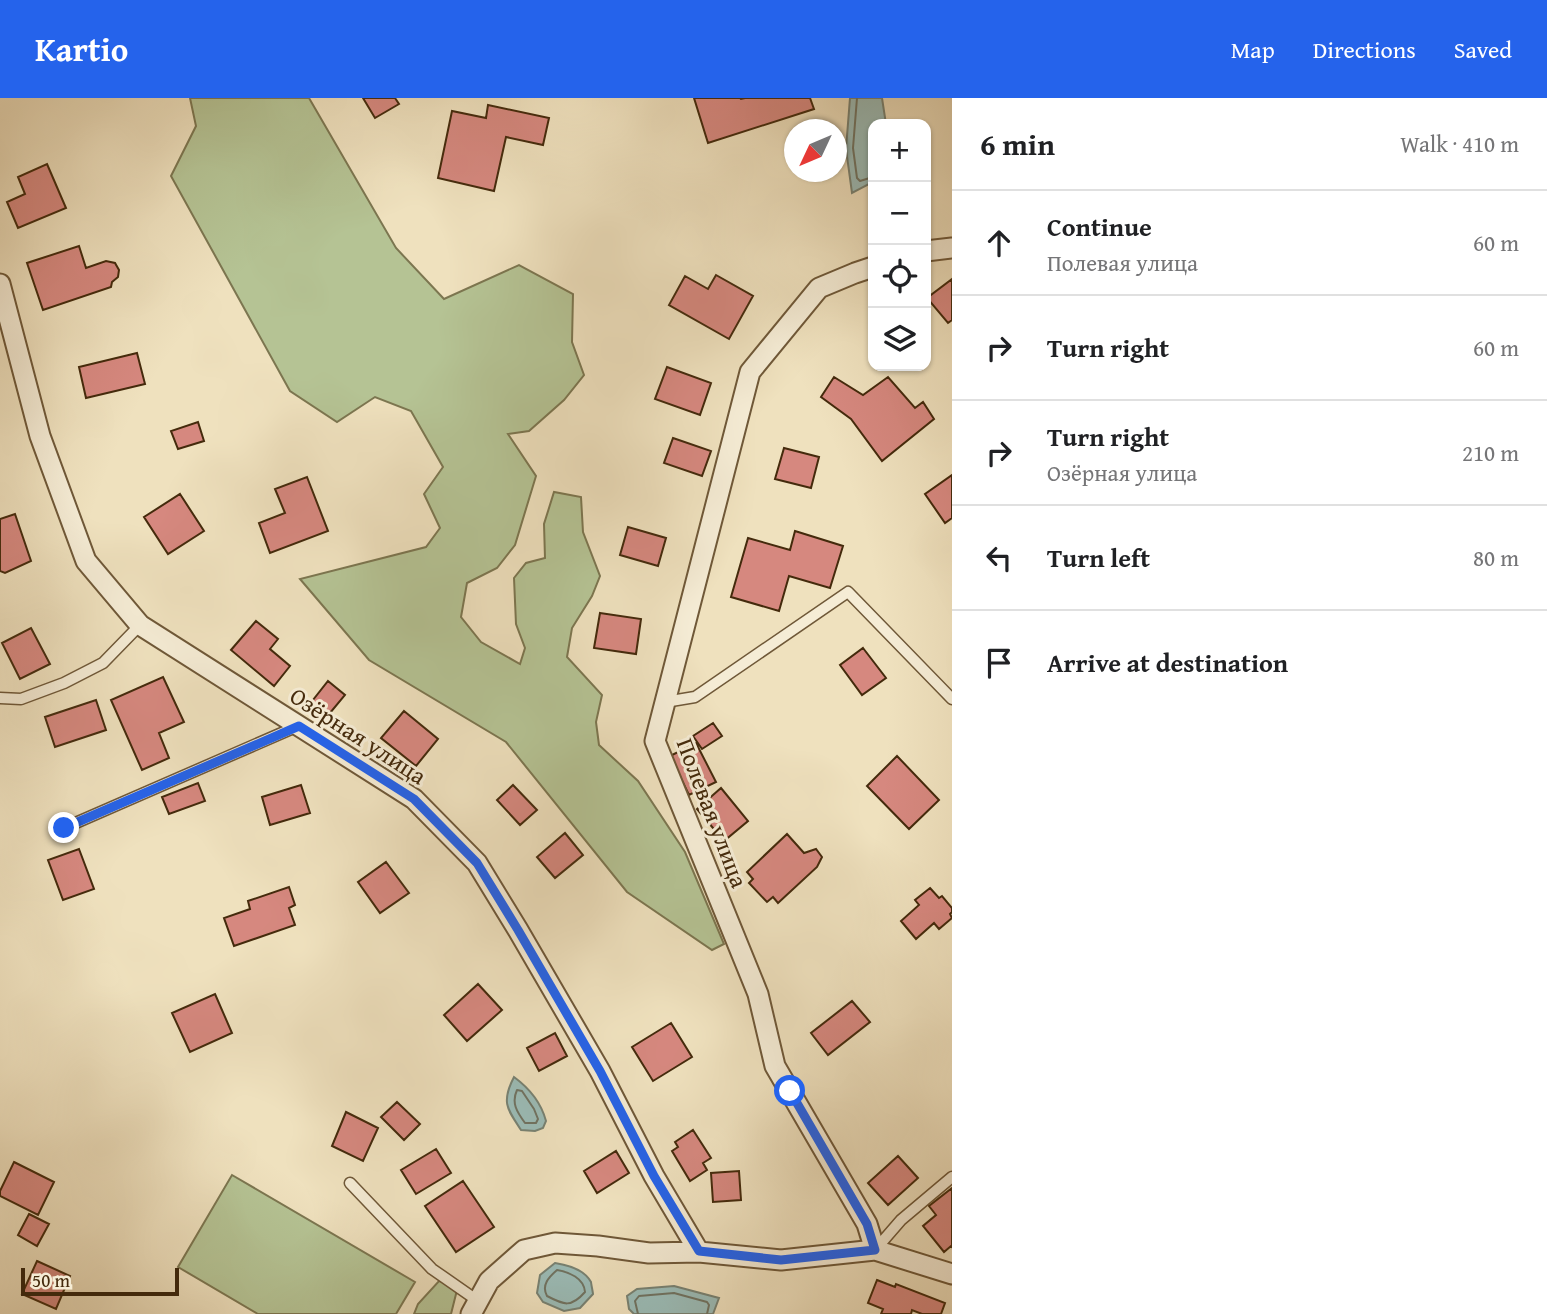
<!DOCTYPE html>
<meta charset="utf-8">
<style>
:root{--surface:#fff;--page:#f2f2f2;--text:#202124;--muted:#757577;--line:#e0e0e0;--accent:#2563eb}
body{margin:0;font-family:"Gentium Book Plus",serif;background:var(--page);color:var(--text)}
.controls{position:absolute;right:21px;top:21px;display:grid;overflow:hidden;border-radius:14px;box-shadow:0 2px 5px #0004}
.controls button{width:63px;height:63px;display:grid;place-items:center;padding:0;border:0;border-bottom:2px solid var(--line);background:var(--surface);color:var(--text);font:35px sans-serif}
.compass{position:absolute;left:784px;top:21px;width:63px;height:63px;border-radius:50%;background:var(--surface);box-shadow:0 2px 5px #0004;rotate:226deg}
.scale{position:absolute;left:21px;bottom:18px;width:158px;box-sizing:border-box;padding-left:7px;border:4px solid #442a0c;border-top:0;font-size:19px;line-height:24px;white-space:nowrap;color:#442a0c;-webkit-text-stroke:5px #f5ecd5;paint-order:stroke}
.stop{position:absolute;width:21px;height:21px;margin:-16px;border:5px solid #2563eb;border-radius:50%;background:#fff}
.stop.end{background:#2563eb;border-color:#fff;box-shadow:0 2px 7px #0008}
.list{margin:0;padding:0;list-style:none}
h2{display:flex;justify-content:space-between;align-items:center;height:91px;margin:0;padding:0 28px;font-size:30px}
h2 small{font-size:23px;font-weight:400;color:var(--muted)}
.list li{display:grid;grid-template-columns:46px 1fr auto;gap:21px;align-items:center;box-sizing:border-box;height:105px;padding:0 28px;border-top:2px solid var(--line)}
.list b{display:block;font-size:26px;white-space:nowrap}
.list p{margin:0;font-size:23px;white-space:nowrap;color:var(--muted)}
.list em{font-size:23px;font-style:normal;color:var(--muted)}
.icon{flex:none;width:38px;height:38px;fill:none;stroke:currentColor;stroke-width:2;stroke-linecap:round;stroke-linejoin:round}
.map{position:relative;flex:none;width:952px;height:1216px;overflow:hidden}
header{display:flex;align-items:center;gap:42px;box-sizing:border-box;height:98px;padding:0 35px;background:var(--accent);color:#fff}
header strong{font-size:33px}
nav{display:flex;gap:38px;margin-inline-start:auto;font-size:24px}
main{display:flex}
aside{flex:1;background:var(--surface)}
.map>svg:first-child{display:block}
.green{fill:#b5c394;stroke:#7c7650;stroke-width:2}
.water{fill:#9bbcb7;stroke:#788273;stroke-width:2}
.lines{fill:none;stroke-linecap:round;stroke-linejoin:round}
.shore{stroke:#707362;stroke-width:2}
.building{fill:#d6887f;stroke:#442a0c;stroke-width:2}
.lane-casing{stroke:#6f5838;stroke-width:13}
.street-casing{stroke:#6f5838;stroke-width:23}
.lane{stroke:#f5ecd5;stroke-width:10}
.street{stroke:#f5ecd5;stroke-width:19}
.route{stroke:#2563eb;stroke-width:9}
.labels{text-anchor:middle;stroke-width:6;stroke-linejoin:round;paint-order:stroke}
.street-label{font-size:24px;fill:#442a0c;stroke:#f5ecd5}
</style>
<header>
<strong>Kartio</strong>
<nav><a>Map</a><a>Directions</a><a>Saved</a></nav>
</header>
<main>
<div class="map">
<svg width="952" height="1216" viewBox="0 0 952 1216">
<rect width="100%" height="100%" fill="#efe1be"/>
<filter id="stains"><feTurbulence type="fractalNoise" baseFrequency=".00286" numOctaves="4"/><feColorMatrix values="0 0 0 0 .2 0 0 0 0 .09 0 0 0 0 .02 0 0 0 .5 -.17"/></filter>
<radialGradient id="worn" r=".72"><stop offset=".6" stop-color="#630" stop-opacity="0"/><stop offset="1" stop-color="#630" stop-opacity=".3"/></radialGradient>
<path class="green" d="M 190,0 L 309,0 L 396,150 L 444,201 L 519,167 L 573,196 L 572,244 L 584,277 L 564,302 L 529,333 L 508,336 L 536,378 L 515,447 L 497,470 L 467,485 L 461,519 L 481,544 L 520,566 L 525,550 L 516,526 L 514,480 L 526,465 L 545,460 L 544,426 L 554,394 L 581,399 L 583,434 L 600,478 L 592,498 L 572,530 L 567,559 L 602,597 L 596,624 L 599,647 L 638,683 L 685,754 L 724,846 L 712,852 L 627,794 L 506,644 L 369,562 L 300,481 L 426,449 L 440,430 L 424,396 L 443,369 L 411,313 L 375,299 L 337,324 L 290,293 L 171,78 L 196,28 Z
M 232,1077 L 415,1184 L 396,1216 L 258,1216 L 178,1169 Z
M 439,1183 L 450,1185 L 457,1192 L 451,1216 L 414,1216 L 418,1206 Z"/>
<path class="water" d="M 850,0 L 882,0 L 886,26 L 873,26 L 873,84 L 852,95 L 846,51 Z
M 514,979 C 529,990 541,1004 546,1023 L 543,1030 L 535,1033 L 521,1032 C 507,1011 501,1004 514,979 Z
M 555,1165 C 568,1167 584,1171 591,1184 C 591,1185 593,1195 593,1196 L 580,1210 L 564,1213 L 543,1204 L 537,1195 L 540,1177 Z
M 674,1188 L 719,1200 L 713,1216 L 634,1216 L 629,1211 L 627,1198 L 637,1191 Z"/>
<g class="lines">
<path class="shore" d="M 857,0 L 853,50 L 857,80 L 860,83 L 873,79
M 517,992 L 522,993 L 534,1011 L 538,1021 L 536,1025 L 525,1025 C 517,1014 511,1005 517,992 Z
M 557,1172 C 569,1174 584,1180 585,1194 C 571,1210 564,1207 547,1198 C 541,1187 549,1179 557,1172 Z
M 638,1216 L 635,1203 L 639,1198 L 674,1195 L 707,1204 L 709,1207 L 707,1216"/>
</g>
<path class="building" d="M 363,0 L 395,0 L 399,6 L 375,20 Z
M 694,0 L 740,0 L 741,1 L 745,0 L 810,0 L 814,11 L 708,45 Z
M 488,7 L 549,20 L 543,47 L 506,39 L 494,93 L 438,80 L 452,13 L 486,20 Z
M 47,66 L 66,110 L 18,130 L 7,104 L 25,96 L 18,79 Z
M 79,148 L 86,170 L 106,163 L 115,165 L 119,172 L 118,179 L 112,184 L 111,189 L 43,212 L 27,165 Z
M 716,177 L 753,198 L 729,241 L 669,207 L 685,178 L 708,191 Z
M 952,181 L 952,222 L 948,225 L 927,200 Z
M 137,255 L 145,286 L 86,300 L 79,269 Z
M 667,269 L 711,285 L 700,317 L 655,301 Z
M 834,279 L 863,297 L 888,279 L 915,310 L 923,304 L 934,321 L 882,363 L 851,321 L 821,299 Z
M 198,324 L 204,343 L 178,351 L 171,333 Z
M 673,340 L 711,353 L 702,378 L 664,365 Z
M 784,350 L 819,359 L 811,390 L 775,381 Z
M 952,377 L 952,420 L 945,425 L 925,396 Z
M 307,379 L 328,433 L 270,455 L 259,425 L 285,415 L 275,391 Z
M 180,396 L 204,433 L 168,456 L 144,419 Z
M 15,416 L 31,463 L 5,475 L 0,473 L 0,421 Z
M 628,429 L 666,440 L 658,468 L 620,457 Z
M 795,433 L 843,448 L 830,490 L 789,478 L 779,513 L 731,499 L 748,440 L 790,452 Z
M 600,515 L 641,521 L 636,556 L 594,550 Z
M 256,523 L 278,541 L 270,551 L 290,568 L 274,588 L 231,552 Z
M 31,530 L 50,566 L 20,581 L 2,545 Z
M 863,550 L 886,580 L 862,597 L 840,567 Z
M 163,579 L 184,624 L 159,635 L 169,660 L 142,672 L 111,602 Z
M 328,583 L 345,597 L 325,621 L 309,607 Z
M 96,602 L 106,632 L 55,649 L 45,619 Z
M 404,613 L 438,641 L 416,668 L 381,640 Z
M 713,625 L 722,638 L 702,651 L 693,638 Z
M 696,645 L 716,684 L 689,697 L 670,658 Z
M 897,658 L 939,702 L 909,731 L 867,688 Z
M 198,685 L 205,703 L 169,716 L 162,699 Z
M 301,687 L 310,715 L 270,727 L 262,699 Z
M 513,687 L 537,712 L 520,727 L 497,702 Z
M 721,690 L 748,723 L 724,743 L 697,711 Z
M 565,735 L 583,757 L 555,780 L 537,759 Z
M 787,736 L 804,755 L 816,751 L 822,759 L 817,769 L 778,805 L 773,799 L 767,804 L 749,785 L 753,781 L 747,774 Z
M 79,751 L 94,791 L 63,802 L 48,762 Z
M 386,764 L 409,795 L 380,815 L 358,784 Z
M 289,789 L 295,807 L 289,810 L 295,827 L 234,848 L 224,820 L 250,811 L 248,803 Z
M 930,790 L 939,800 L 942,798 L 952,810 L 952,814 L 950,816 L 952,820 L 939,831 L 934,825 L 916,841 L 901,823 L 919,807 L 915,802 Z
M 478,886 L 502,912 L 467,943 L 444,917 Z
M 215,896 L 232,935 L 190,954 L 172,915 Z
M 852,903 L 870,924 L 828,957 L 811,935 Z
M 671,925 L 692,959 L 653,983 L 632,949 Z
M 555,935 L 567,958 L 539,973 L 527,950 Z
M 397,1004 L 420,1026 L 404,1042 L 381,1019 Z
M 346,1014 L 378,1030 L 363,1063 L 332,1048 Z
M 693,1032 L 711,1060 L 703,1065 L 707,1072 L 690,1083 L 672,1053 L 678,1049 L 675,1044 Z
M 436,1051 L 451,1075 L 416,1096 L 401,1072 Z
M 616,1053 L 629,1075 L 597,1095 L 584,1073 Z
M 898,1058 L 918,1080 L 888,1107 L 868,1085 Z
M 14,1064 L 54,1084 L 38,1117 L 0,1098 L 0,1093 Z
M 739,1073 L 741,1102 L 713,1104 L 711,1075 Z
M 463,1083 L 494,1129 L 456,1154 L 425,1108 Z
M 952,1090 L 952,1149 L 951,1148 L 944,1154 L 923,1128 L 936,1117 L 929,1108 Z
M 29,1116 L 49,1126 L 37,1148 L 18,1137 Z
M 37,1163 L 70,1178 L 56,1211 L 22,1196 Z
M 877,1182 L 895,1189 L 896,1186 L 945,1205 L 941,1216 L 922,1216 L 912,1212 L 911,1216 L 881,1216 L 883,1211 L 868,1205 Z"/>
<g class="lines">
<g class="lane-casing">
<path id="lane" d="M 0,600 L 21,601 L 64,585 L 103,565 L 140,527
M 665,604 L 695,599 L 848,494 L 952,601
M 64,730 L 298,628
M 350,1085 L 432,1171 L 478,1203
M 875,1152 L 901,1122 L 952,1079"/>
</g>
<g class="street-casing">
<path id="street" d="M 926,153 L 952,150
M 873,169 L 855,175 L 819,190 L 750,274 L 655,643 L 758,896 L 775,968 L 867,1126 L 875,1152 L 952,1176
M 0,186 L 40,338 L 86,463 L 140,527 L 414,701 L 477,765 L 518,832 L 600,973 L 654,1078 L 699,1154
M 471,1216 L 489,1183 L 524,1152 L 555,1145 L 598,1148 L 649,1155 L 699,1154 L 781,1162 L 875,1152"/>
</g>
<use href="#lane" class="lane"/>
<use href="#street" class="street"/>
</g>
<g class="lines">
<path class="route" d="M 64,730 L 299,628 L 414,701 L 477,765 L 518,832 L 600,973 L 654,1078 L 699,1153 L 781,1162 L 875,1152 L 867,1126 L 790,993"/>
</g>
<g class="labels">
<g class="street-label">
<text transform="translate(358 638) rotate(33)" y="8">Озёрная улица</text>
<text transform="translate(712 715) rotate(69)" y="8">Полевая улица</text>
</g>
</g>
<rect width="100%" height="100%" filter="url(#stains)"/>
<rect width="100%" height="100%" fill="url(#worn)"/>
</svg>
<div class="controls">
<button>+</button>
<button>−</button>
<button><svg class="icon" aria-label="locate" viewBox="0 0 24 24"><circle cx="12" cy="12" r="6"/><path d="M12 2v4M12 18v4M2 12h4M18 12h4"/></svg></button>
<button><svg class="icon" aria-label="layers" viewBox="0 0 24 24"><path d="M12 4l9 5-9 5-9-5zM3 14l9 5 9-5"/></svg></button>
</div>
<svg class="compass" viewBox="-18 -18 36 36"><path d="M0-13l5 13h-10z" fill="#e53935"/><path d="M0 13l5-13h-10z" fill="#757577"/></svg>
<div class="scale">50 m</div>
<div class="stop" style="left:790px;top:993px"></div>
<div class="stop end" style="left:64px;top:730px"></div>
</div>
<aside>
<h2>6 min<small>Walk · 410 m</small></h2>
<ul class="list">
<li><svg class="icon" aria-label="ahead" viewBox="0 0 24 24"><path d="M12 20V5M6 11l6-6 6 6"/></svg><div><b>Continue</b><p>Полевая улица</p></div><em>60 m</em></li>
<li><svg class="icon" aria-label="right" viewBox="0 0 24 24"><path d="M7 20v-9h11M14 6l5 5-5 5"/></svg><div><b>Turn right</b></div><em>60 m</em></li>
<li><svg class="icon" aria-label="right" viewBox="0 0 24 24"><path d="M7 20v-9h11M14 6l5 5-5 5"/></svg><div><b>Turn right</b><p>Озёрная улица</p></div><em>210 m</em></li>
<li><svg class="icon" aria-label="left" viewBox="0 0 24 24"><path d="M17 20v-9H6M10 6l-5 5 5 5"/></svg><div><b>Turn left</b></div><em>80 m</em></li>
<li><svg class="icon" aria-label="arrive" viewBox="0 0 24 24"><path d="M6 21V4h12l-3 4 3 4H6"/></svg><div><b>Arrive at destination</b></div></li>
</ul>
</aside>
</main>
